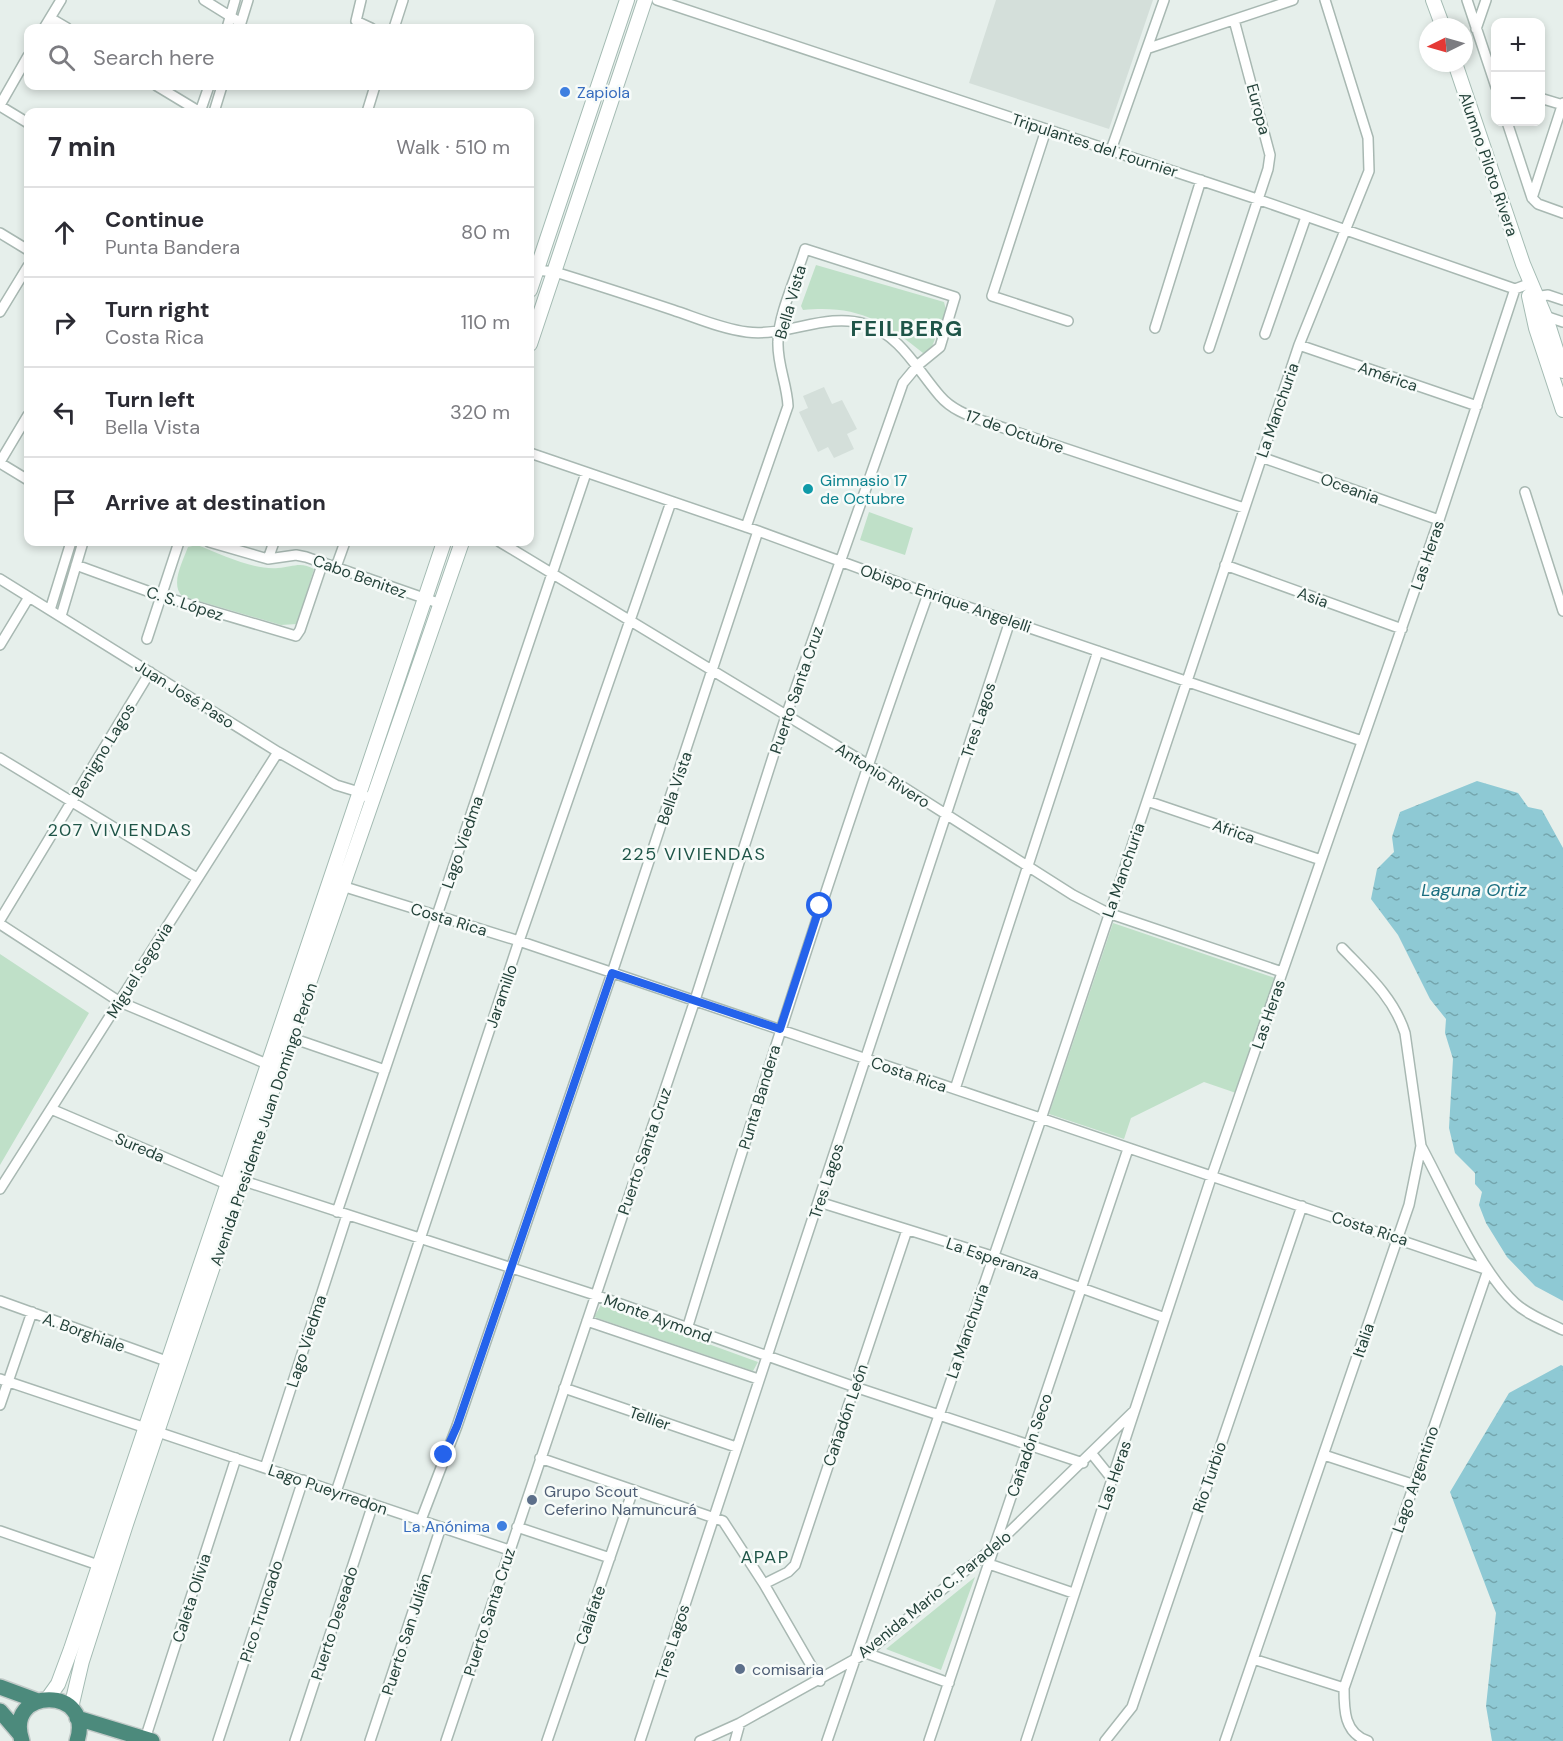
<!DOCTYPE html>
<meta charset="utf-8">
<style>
:root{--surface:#fff;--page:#f2f2f3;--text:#2b2b33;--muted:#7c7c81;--line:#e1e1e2}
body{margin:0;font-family:"DM Sans",sans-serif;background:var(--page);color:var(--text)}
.controls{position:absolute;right:18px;top:18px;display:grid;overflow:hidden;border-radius:12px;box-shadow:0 3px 9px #0003}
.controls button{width:54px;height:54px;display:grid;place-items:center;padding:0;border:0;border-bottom:2px solid var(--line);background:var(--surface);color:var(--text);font:30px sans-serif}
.compass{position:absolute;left:1419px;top:18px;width:54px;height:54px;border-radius:50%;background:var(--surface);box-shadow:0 3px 9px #0003;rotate:265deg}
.stop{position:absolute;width:18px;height:18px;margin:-14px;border:4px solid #2563eb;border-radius:50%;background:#fff}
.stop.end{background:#2563eb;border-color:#fff;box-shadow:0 2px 6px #0008}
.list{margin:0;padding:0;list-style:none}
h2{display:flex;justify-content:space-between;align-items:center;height:78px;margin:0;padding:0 24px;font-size:26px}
h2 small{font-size:20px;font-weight:400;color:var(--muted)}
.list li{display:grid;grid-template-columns:39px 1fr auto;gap:18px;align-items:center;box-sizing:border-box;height:90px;padding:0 24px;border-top:2px solid var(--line)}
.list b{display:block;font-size:22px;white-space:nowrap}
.list p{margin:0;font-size:20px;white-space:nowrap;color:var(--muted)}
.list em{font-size:20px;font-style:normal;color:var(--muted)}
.icon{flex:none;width:33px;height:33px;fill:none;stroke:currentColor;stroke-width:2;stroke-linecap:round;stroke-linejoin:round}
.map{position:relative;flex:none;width:1563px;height:1741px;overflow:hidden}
.search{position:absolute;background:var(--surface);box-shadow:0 3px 9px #0003;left:24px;top:24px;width:510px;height:66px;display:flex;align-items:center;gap:15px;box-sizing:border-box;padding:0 21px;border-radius:12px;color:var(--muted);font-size:22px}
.panel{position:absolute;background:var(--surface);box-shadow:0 3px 9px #0003;left:24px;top:108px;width:510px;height:438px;border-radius:12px}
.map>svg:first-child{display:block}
.built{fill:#d4dfda}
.park{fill:#bfe0c8}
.water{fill:url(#water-ripples)}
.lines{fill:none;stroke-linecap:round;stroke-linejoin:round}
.minor-casing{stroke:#a8b8b2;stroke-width:12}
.secondary-casing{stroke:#a4bbb3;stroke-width:16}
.trunk-casing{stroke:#c2cac8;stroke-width:18}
.minor{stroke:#fff;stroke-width:9}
.secondary{stroke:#fff;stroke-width:14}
.trunk{stroke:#4c8a7c;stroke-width:15}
.route{stroke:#2563eb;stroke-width:8}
.shop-dot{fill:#3f7fe0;stroke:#f7fbf9;stroke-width:2}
.culture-dot{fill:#0f9aa8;stroke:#f7fbf9;stroke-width:2}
.service-dot{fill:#5c6f8a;stroke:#f7fbf9;stroke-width:2}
.labels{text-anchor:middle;stroke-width:5;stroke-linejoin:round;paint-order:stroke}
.shop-label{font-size:16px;fill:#366cbe;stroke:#f7fbf9;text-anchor:start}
.street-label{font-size:16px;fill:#24423a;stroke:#f7fbf9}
.culture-label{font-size:16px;fill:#0d838f;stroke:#f7fbf9;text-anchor:start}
.service-label{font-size:16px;fill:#4e5e75;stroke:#f7fbf9;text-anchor:start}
.neighbourhood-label{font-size:18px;letter-spacing:1.5px;fill:#1f5548;stroke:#f7fbf9}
.water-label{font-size:18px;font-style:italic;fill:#1c6f80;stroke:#f7fbf9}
.district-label{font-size:22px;font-weight:bold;letter-spacing:1.5px;fill:#1f5548;stroke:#f7fbf9}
</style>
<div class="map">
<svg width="1563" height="1741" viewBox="0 0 1563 1741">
<defs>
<pattern id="water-ripples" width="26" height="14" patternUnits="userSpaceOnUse" patternTransform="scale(1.5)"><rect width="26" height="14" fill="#8ec9d4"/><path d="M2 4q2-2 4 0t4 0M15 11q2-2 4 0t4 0" fill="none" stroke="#74a5ad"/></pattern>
</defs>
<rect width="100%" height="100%" fill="#e6efeb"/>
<path class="built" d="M 996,0 L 1153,0 L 1109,129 L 969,83 Z
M 824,387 L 832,404 L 842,400 L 857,429 L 847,434 L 854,449 L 834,458 L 828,447 L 818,452 L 799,412 L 808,408 L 803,396 Z"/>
<path class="park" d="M 816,265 L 944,302 L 946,310 L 930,352 L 923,353 C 882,320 857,305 803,310 L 801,306 Z
M 869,512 L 913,528 L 905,555 L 860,540 Z
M 197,545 C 221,554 252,570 278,568 C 292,567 301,561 314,569 L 297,624 L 281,625 L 182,596 C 170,584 183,561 188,547 Z
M 1113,923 L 1275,978 L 1236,1093 L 1204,1082 L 1131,1118 L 1124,1139 L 1049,1114 Z
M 0,954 L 89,1013 L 0,1165 Z
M 601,1305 L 758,1362 L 753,1371 L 594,1317 Z
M 975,1577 L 941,1670 L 886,1649 Z"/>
<path class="water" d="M 1477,781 L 1518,793 L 1528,807 L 1542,810 L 1563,848 L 1563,1301 L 1535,1286 L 1507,1257 L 1486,1223 L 1479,1205 L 1482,1192 L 1475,1184 L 1475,1173 L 1455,1153 L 1449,1128 L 1453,1059 L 1445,1033 L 1446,1019 L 1430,999 L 1398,935 L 1371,899 L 1377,869 L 1394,852 L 1392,837 L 1400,812 Z
M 1561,1365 L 1563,1366 L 1563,1741 L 1492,1741 L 1486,1706 L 1496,1613 L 1450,1492 L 1509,1393 Z"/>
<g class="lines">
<g class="minor-casing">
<path id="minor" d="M 204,0 L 241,23
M 361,0 L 356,21 L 371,28
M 657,0 L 1257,199 L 1515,289 L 1531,283
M 1467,0 L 1496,87
M 50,18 L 67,28
M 240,26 L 248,0
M 44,28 L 61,0
M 227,28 L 235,0
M 394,28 L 403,0
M 1476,29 L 1486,0
M 1149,48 L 1293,0
M 157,86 L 200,112 L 209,86
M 1540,98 L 1563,105
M 0,105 L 28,56
M 0,106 L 28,123
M 214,112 L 222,86
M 367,112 L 375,86
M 1507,122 L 1532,198 L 1538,204 L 1563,213
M 1046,130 L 992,296 L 1068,321
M 1111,150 L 1164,0
M 1532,198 L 1563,103
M 0,233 L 28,250
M 536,270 L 555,272 C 594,284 634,297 673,310 C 697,318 722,329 747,332 C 787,337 826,312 865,324 C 900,334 918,371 940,396 C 951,409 967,415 983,421 L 1244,508
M 1534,297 L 1548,295 L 1563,300
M 0,312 L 28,266
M 1542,315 L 1563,322
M 1155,328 L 1201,180
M 1265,334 L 1306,217
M 1299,345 L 1477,406
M 1209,348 L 1268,169 L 1270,155 L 1234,20
M 530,453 L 758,531 L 924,592 L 1362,741
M 1261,457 L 1439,520
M 0,462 L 28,415
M 0,463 L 28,480
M 1525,492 L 1563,611
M 209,542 L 268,559 L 296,555 L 306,557 L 441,604
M 500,542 L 867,764 L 1073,895 L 1108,913 L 1282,972
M 268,559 L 274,542
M 76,565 L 161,596 L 296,636 L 300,630 L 323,562
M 1225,565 L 1402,629
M 336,567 L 345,542
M 0,579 L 278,752 L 336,785 L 359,792 L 373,801
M 50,610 L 71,542
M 61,616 L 83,542
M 147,639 L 179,542
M 0,645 L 29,597
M 0,758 L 197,878
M 1147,801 L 1321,860
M 329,882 L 519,941 L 1488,1270
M 0,920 L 150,672
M 0,924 L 120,1002 L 267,1064 L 274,1063
M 286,1036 L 385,1070
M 955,1089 L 1098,651
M 51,1109 L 222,1182 L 244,1181 L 595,1295 L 855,1387 L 1083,1463
M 1421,1146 C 1445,1190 1479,1270 1515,1303 C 1528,1315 1547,1322 1563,1330
M 0,1189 L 278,752
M 819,1202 L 992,1256 L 1165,1318
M 337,1212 L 586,473
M 0,1301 L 169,1362
M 587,1321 L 758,1379
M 687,1329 C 763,1082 841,837 928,594
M 0,1379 L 509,1550
M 564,1388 L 736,1447
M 0,1405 L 32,1312
M 1092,1454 L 1112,1479
M 1324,1455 L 1412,1484
M 540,1458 L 723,1521 L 764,1584 L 820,1681
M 265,1468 L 347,1215
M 336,1492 L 519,941 L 671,502
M 421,1520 L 457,1426 L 612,973 L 758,531
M 517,1527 L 610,1558
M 0,1531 L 104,1567
M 989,1564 L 1073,1593
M 764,1584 L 788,1572 L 795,1565 L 907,1230
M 866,1653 L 949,1683
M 1253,1659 L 1344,1688 C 1344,1710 1344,1733 1368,1741
M 1344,1688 L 1488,1270
M 145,1739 L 236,1458
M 218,1741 L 303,1480
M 295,1741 L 373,1504
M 370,1741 L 441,1527
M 446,1741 L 695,1000 L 786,716 L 903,383 L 918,365 L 940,347 L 955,297 L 805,249 C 797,276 778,314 778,342 C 777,364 787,384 788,406 L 746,527
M 547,1741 L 633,1490
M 640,1741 L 1010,621
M 700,1741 L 740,1723 L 866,1653 L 995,1546 L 1134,1411
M 735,1741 L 740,1723
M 827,1741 L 1041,1119 L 1299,345 L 1369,171 L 1368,138 L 1325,0
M 929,1741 L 1128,1149
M 1026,1741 L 1212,1175 L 1439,520 L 1515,289
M 1105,1741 L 1132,1707 L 1302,1206
M 1225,1741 L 1409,1205 L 1421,1146 L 1405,1033 C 1394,998 1367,974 1342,948"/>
</g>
<g class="secondary-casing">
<path id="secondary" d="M 1433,0 L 1443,27
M 1455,63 L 1523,264 L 1547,321 L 1563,371
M 530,290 L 627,0
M 1529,296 L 1536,328 L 1563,410
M 530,344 L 645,0
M 48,1698 L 58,1684 L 71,1649 C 197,1280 319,910 444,542
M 71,1708 L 82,1661 L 125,1527 L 290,1038 L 462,542"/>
</g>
<g class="trunk-casing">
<path id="trunk" d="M 0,1687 L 38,1701
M 0,1711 L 19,1733
M 77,1718 L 152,1741
M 22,1741 C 3,1686 95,1686 77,1741"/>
</g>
<use href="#minor" class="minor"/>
<use href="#secondary" class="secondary"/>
<use href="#trunk" class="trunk"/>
</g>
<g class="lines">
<path class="route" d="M 444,1455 L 457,1426 L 612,973 L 780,1029 L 820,906"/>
</g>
<g class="shop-dot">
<circle cx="565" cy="92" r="6"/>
<circle cx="502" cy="1526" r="6"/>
</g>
<circle class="culture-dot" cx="808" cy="489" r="6"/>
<g class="service-dot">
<circle cx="532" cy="1500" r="6"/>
<circle cx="740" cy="1669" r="6"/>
</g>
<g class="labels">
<g class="shop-label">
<text x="577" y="98">Zapiola</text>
<text x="490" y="1532" text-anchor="end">La Anónima</text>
</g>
<g class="street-label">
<text transform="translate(1259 109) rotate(75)" y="6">Europa</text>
<text transform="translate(1095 145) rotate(18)" y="6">Tripulantes del Fournier</text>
<text transform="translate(1489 164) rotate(71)" y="6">Alumno Piloto Rivera</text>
<text transform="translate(790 302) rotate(-74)" y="6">Bella Vista</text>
<text transform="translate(1388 376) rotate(19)" y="6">América</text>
<text transform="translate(1277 410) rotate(-71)" y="6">La Manchuria</text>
<text transform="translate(1015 431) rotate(19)" y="6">17 de Octubre</text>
<text transform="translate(1350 488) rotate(20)" y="6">Oceania</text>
<text transform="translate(1427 555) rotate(-71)" y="6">Las Heras</text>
<text transform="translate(360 576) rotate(20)" y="6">Cabo Benitez</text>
<text transform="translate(1313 597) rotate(20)" y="6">Asia</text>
<text transform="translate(946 598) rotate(19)" y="6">Obispo Enrique Angelelli</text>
<text transform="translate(185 603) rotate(18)" y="6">C. S. López</text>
<text transform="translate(796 690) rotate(-71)" y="6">Puerto Santa Cruz</text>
<text transform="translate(185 694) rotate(32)" y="6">Juan José Paso</text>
<text transform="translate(978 720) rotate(-72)" y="6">Tres Lagos</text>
<text transform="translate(103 750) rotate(-59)" y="6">Benigno Lagos</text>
<text transform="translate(883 775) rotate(32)" y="6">Antonio Rivero</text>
<text transform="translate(674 788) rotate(-71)" y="6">Bella Vista</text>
<text transform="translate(1234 831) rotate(19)" y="6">Africa</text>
<text transform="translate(462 842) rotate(-71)" y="6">Lago Viedma</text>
<text transform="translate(1123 870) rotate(-71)" y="6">La Manchuria</text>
<text transform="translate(449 919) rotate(17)" y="6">Costa Rica</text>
<text transform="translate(139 970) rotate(-58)" y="6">Miguel Segovia</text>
<text transform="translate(501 996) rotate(-71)" y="6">Jaramillo</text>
<text transform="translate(1268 1014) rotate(-71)" y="6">Las Heras</text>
<text transform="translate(909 1074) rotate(19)" y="6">Costa Rica</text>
<text transform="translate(759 1097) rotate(-73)" y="6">Punta Bandera</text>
<text transform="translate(263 1124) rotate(-71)" y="6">Avenida Presidente Juan Domingo Perón</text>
<text transform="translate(140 1147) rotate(23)" y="6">Sureda</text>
<text transform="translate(644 1151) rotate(-71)" y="6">Puerto Santa Cruz</text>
<text transform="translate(826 1181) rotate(-72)" y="6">Tres Lagos</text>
<text transform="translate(1370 1228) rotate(18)" y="6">Costa Rica</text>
<text transform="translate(993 1258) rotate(19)" y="6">La Esperanza</text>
<text transform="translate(658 1318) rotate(20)" y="6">Monte Aymond</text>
<text transform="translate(967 1331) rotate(-71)" y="6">La Manchuria</text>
<text transform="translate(84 1332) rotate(20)" y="6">A. Borghiale</text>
<text transform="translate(1363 1340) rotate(-71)" y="6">Italia</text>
<text transform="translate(306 1341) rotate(-72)" y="6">Lago Viedma</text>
<text transform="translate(845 1415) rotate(-71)" y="6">Cañadón León</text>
<text transform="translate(650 1418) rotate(19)" y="6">Tellier</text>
<text transform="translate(1029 1445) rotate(-71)" y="6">Cañadón Seco</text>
<text transform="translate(1114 1475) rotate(-71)" y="6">Las Heras</text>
<text transform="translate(1209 1477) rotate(-71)" y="6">Rio Turbio</text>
<text transform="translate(1415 1479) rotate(-71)" y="6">Lago Argentino</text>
<text transform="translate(328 1489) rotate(19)" y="6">Lago Pueyrredon</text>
<text transform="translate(934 1594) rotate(-39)" y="6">Avenida Mario C. Paradelo</text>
<text transform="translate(191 1598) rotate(-72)" y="6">Caleta Olivia</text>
<text transform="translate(261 1611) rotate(-72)" y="6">Pico Truncado</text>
<text transform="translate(489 1612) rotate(-72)" y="6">Puerto Santa Cruz</text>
<text transform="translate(590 1615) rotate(-71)" y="6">Calafate</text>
<text transform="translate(334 1623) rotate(-72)" y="6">Puerto Deseado</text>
<text transform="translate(406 1634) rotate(-72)" y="6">Puerto San Julián</text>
<text transform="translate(672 1642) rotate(-72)" y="6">Tres Lagos</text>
</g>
<g class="culture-label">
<text x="820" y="486">Gimnasio 17<tspan x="820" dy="18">de Octubre</tspan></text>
</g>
<g class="service-label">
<text x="544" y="1497">Grupo Scout<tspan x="544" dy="18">Ceferino Namuncurá</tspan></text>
<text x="752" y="1675">comisaria</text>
</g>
<g class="neighbourhood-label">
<text x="120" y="836">207 VIVIENDAS</text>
<text x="694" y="860">225 VIVIENDAS</text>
<text x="765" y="1563">APAP</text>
</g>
<g class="water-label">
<text x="1474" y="896">Laguna Ortiz</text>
</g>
<g class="district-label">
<text x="907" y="336">FEILBERG</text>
</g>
</g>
</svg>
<div class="controls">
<button>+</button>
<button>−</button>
</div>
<svg class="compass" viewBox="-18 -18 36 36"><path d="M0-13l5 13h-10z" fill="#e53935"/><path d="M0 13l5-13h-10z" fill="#7c7c81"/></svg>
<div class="stop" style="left:820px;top:906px"></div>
<div class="stop end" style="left:444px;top:1455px"></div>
<div class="search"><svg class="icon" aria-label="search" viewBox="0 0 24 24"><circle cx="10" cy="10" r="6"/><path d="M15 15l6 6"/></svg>Search here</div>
<section class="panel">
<h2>7 min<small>Walk · 510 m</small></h2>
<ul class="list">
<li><svg class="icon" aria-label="ahead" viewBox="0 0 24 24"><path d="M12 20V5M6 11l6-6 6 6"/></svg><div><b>Continue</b><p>Punta Bandera</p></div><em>80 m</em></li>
<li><svg class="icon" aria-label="right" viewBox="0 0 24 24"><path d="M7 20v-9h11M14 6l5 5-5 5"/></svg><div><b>Turn right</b><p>Costa Rica</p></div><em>110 m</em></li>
<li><svg class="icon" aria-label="left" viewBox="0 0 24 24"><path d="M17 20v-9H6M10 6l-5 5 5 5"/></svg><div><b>Turn left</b><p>Bella Vista</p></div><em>320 m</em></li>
<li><svg class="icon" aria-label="arrive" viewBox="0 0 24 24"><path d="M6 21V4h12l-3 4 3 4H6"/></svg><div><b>Arrive at destination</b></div></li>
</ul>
</section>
</div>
